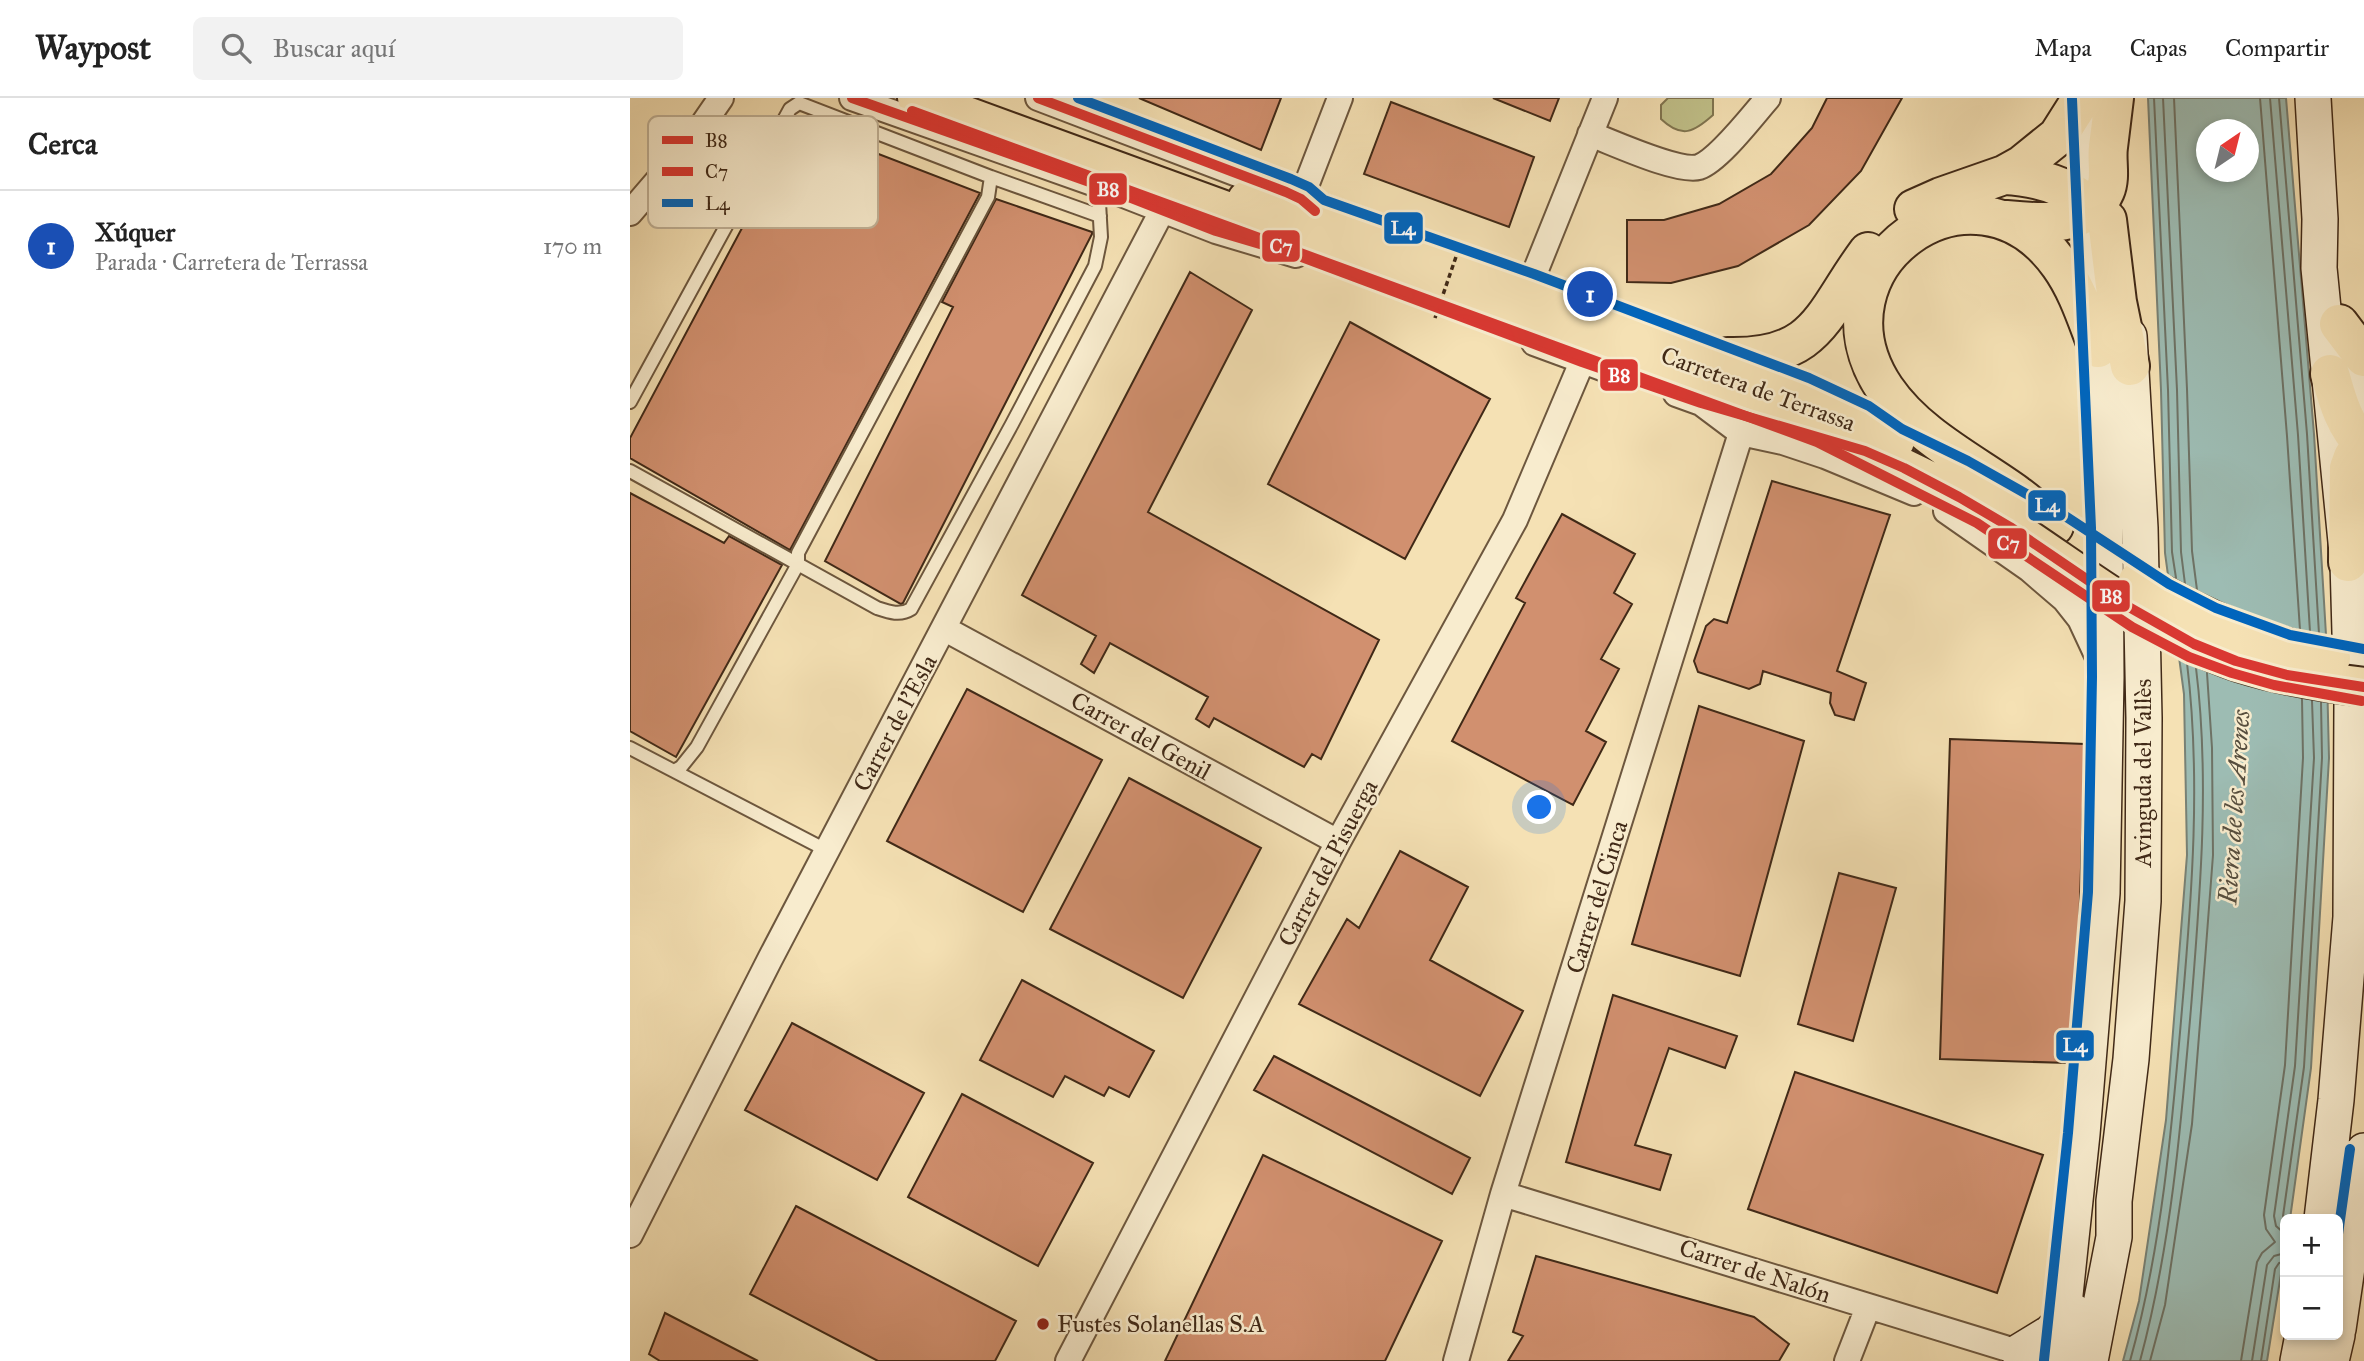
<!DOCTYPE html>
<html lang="es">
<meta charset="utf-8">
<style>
:root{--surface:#fff;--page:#f2f2f2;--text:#222;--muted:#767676;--line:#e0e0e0;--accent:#ea580c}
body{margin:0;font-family:"IM FELL Great Primer",serif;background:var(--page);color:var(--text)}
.controls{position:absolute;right:21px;bottom:21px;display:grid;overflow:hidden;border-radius:10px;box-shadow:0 4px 10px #0003}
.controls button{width:63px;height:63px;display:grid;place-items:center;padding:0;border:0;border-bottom:2px solid var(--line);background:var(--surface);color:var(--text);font:35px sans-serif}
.compass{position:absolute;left:1566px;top:21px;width:63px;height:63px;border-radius:50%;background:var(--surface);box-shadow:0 4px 10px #0003;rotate:35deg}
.you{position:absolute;left:910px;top:710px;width:24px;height:24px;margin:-18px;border:5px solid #fff;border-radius:50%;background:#1a73e8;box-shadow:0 0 0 10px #1a73e833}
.badge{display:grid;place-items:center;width:46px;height:46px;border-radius:50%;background:var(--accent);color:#fff;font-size:23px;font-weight:700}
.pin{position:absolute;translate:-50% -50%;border:4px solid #fff;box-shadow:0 2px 7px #0006}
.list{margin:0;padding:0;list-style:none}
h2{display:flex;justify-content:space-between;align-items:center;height:91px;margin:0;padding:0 28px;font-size:30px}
h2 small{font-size:23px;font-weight:400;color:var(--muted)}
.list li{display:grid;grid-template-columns:46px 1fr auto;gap:21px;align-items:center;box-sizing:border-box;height:112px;padding:0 28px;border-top:2px solid var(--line)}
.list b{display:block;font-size:26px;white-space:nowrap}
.list p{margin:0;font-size:23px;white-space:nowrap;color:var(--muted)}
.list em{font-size:23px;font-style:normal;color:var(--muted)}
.icon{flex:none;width:38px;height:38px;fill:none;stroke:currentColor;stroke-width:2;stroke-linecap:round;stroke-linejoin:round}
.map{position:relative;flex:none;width:1734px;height:1263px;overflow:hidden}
header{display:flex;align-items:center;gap:42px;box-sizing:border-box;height:98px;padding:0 35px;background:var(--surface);border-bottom:2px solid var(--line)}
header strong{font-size:33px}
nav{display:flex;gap:38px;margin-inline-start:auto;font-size:24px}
.search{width:490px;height:63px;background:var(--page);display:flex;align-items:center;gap:18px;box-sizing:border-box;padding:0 24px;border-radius:10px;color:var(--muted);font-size:26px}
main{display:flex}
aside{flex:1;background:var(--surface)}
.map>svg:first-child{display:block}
.green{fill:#c1c18a;stroke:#807550;stroke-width:2}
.water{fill:#9dbcb3;stroke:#788175;stroke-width:2;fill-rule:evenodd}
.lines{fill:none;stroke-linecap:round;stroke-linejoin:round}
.shore{stroke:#6e7265;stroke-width:2}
.building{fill:#d1906f;stroke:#402917;stroke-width:2}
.service-casing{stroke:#6d573e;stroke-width:16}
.minor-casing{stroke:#6d573e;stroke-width:28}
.secondary-casing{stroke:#402917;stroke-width:38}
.primary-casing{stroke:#402917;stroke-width:42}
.service{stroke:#f8ecce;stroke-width:12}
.minor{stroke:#f8ecce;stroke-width:24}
.secondary{stroke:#f8ecce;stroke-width:35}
.primary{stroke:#f5e1b4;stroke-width:38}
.primary-bridge-casing{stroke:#402917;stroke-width:42;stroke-linecap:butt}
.path-bridge{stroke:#402917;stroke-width:3.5;stroke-dasharray:5 3.5;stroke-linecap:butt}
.primary-bridge{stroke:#f5e1b4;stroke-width:38}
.bus-1-casing{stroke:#f8ecce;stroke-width:16}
.bus-2-casing{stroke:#f8ecce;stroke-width:16}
.bus-3-casing{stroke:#f8ecce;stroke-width:16}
.bus-1{stroke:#da3832;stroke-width:10}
.bus-2{stroke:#da3832;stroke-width:10}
.bus-3{stroke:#0065bd;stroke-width:10}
.poi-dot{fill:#8f2418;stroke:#f8ecce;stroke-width:2.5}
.labels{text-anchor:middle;stroke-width:5;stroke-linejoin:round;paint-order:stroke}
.street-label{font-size:24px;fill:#402917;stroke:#f8ecce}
.poi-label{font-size:24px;fill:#402917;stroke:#f8ecce;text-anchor:start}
.water-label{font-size:26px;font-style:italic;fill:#574e3e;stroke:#f8ecce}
.key{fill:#f8ecce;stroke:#c1b297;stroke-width:2}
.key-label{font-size:19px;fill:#402917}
.line-badge{stroke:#f8ecce;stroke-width:2.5}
.badge-label{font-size:19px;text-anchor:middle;font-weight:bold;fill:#fff}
</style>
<header>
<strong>Waypost</strong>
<div class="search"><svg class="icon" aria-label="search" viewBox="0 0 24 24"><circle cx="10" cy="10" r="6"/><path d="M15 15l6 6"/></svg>Buscar aquí</div>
<nav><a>Mapa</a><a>Capas</a><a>Compartir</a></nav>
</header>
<main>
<aside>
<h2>Cerca<small></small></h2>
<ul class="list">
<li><span class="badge" style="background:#1a4fb4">1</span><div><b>Xúquer</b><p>Parada · Carretera de Terrassa</p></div><em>170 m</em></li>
</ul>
</aside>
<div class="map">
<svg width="1734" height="1263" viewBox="0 0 1734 1263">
<rect width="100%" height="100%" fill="#f5e1b4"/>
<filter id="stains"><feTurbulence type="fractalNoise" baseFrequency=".00286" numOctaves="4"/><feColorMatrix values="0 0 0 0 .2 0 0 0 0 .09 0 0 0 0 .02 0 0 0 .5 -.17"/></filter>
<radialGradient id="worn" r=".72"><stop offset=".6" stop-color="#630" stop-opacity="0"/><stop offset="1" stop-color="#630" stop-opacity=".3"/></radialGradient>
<path class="green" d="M 1038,0 L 1083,0 L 1083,17 C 1064,34 1052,41 1031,21 L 1031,7 Z"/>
<path class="water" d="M 1518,0 L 1656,0 L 1684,336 L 1696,537 L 1699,660 L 1681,970 L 1660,1121 L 1655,1121 L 1655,1151 L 1637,1263 L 1493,1263 L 1509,1203 L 1536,1022 L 1557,757 L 1554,596 L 1535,455 L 1531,292 ZM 1576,32 L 1618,32 L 1618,74 L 1576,74 Z"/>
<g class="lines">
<path class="shore" d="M 1524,0 L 1538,292 L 1542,454 L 1546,480
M 1533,0 L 1547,292 L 1551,454 L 1555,486
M 1544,0 L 1557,291 L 1562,453 L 1567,492
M 1630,0 L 1657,338 L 1670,532
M 1640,0 L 1668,337 L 1680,534
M 1649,0 L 1677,336 L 1689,536
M 1655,1125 L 1653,1118 L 1674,969 L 1692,660 L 1691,604
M 1655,1136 L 1646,1128 L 1644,1118 L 1665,968 L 1684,660 L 1682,603
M 1500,1263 C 1532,1149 1542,1029 1552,911 C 1562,796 1571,680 1557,565
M 1510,1263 C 1541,1148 1551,1028 1561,910 C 1570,798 1580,682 1566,570
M 1520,1263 L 1535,1207 L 1562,1026 L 1575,862 L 1583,757 L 1582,650 L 1577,575
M 1611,1263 L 1627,1164 L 1632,1155 L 1645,1144 L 1636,1131 L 1634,1117 L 1655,967 L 1673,660 L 1672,601
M 1622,1263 L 1637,1167 L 1644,1158 L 1655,1155
M 1631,1263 L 1645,1171 L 1649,1165 L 1655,1164"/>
</g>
<path class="building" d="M 509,0 L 651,0 L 631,52 Z
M 863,0 L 929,0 L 920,23 Z
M 1197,0 L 1272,0 L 1231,73 L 1179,127 L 1108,168 L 1041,185 L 997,184 L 997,122 L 1034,122 L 1089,106 L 1141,76 L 1182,30 Z
M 761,4 L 904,59 L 879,129 L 734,76 Z
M 168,25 L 350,95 L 160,452 L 0,360 L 0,340 Z
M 366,101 L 462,134 L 462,136 L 273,505 L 271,506 L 195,463 L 323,209 L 312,204 Z
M 560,174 L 622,212 L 518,414 L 749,542 L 691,661 L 682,656 L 674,669 L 584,620 L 579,629 L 566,621 L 578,599 L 480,545 L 464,575 L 451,566 L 466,538 L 392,497 Z
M 720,224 L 860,301 L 775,461 L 638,386 Z
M 1142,383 L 1260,417 L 1207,573 L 1236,585 L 1224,622 L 1205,617 L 1200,605 L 1201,595 L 1133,573 L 1130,586 L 1119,591 L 1068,574 L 1064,563 L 1076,528 L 1084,521 L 1097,525 Z
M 0,395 L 94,445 L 99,438 L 152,467 L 46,659 L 0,633 Z
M 932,416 L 1005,456 L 984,495 L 1002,506 L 971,561 L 989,571 L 956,633 L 976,644 L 943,707 L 822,643 L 895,505 L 886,500 Z
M 337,591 L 472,662 L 393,814 L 257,743 Z
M 1069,608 L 1174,643 L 1110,878 L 1002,846 Z
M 1320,641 L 1455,646 L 1449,832 L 1438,965 L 1310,961 Z
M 499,680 L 631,750 L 553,900 L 420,831 Z
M 770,753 L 838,789 L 800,862 L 893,913 L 850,998 L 669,906 L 717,821 L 729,830 Z
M 1209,775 L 1266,790 L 1223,943 L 1168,926 Z
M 392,882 L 524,953 L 499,999 L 479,989 L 474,998 L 435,978 L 423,999 L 350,962 Z
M 983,897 L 1107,938 L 1095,970 L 1039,950 L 1005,1047 L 1041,1057 L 1030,1092 L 936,1064 Z
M 162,925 L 294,995 L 247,1082 L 115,1012 Z
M 644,958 L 840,1060 L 822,1096 L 624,992 Z
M 1165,974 L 1413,1057 L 1367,1195 L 1118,1111 Z
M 332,996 L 463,1065 L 408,1168 L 278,1099 Z
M 633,1057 L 812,1143 L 755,1263 L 535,1263 Z
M 166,1108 L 386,1223 L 365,1263 L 248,1263 L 120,1196 Z
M 906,1158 L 1124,1219 L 1159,1246 L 1149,1263 L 878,1263 L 893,1238 L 883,1234 Z
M 35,1215 L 128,1263 L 30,1263 L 19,1256 Z"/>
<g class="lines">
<g class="service-casing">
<path id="service" d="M 361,79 L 470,118
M 0,304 L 160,11 L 169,5 L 361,79 L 358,99 L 168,455 L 168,466 L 67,649 L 51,669 L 44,673 L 0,650
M 0,373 L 247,510 C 259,514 270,518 281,511 L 382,326 L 465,168 L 471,139 L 468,87
M 44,673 L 198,753"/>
</g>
<g class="minor-casing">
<path id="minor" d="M 222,0 L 468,87 L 586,133 L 666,157
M 408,0 L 657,95
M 960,36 C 982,44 1048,75 1069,69 C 1089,62 1123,17 1138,0
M 671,101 L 710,0
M 0,115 L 60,45 L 91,0
M 899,189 L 975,0
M 904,245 L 991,277
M 1046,296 L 1071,305 L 1111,335 L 1153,344 L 1195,358 L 1284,395
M 1316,413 L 1399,471 L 1435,502 L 1450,521 L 1471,566
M 315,531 L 708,744
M 873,1096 L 1378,1251
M 0,1137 L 140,861 L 532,113
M 438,1263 L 708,744 L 885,422 L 952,264
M 826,1263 L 873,1096 L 1111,335
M 1217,1263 L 1238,1209"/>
</g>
<g class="secondary-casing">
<path id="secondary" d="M 1683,0 L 1690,121 L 1689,170 L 1718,464 L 1722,605 L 1721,819 L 1706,1002 L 1692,1121
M 1711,231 L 1724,269 L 1734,321
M 1708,1231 L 1734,1053
M 1389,1254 L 1420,1235 L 1443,1213
M 1428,1263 L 1452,1036 L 1472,795 L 1476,579 L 1475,430 L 1456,0
M 1460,1263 L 1484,1139 L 1484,1103 L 1501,961 L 1513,803 L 1514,620 L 1510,430 L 1499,238
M 1668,1263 L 1673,1237
M 1701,1263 L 1707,1237"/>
</g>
<g class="primary-casing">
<path id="primary" d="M 287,0 L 1193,331 L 1310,388 L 1397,441
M 1374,77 C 1417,79 1446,92 1477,122 L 1487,204 L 1500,268
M 617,102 L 687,114 L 899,189 L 1173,293 L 1232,320 L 1265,343
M 1284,111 L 1311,99 L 1374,77 L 1392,67 L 1428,38 L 1452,0
M 1376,122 C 1408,125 1459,131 1475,93 C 1481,79 1476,63 1478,49 C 1480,33 1482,16 1484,0
M 1709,226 L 1734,259
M 1098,259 C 1189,261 1192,216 1238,154
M 1700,276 C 1707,301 1714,328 1734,347
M 1424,428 C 1412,418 1400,406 1387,397 C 1343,365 1287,338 1255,291 C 1173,169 1343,45 1430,167 C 1448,192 1457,222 1468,250
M 1718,464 L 1719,370 L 1723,359 L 1734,343"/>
</g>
<use href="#service" class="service"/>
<use href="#minor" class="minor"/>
<use href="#secondary" class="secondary"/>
<use href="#primary" class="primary"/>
<g class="primary-bridge-casing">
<path id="primary-bridge" d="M 1397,441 C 1464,486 1531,538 1609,564 C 1650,577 1691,584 1734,589
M 1508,483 C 1568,519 1631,548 1701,560"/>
</g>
<path class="path-bridge" d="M 805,220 L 829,150"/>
<use href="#primary-bridge" class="primary-bridge"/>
<g class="bus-1-casing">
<path id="bus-1" d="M 222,0 L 468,87 L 586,133 L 661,155 L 952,264 L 1071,305 L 1235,353 L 1274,370 L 1329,399 L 1380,429 L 1490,504 L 1564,546 L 1606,563 L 1657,577 L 1734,589
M 408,0 L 656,94 L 671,101 L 685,113"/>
</g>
<g class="bus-2-casing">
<path id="bus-2" d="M 282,13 L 1187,344 L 1347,425 L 1502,529 L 1559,559 L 1602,575 L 1644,587 L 1732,603"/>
</g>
<g class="bus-3-casing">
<path id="bus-3" d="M 448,0 L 661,81 L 679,89 L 694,102 L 904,176 L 1179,280 L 1239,308 L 1272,331 L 1338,363 L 1432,416 L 1539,486 L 1586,510 L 1660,537 L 1734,551
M 1708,1136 L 1720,1051
M 1414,1262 L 1438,1035 L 1458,794 L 1462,579 L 1461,430 L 1442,1"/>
</g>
<use href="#bus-1" class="bus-1"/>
<use href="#bus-2" class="bus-2"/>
<use href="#bus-3" class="bus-3"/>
</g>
<circle class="poi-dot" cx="413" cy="1226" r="7"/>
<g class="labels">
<g class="street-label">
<text transform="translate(1128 291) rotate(20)" y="8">Carretera de Terrassa</text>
<text transform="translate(265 625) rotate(-62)" y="8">Carrer de l'Esla</text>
<text transform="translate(511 638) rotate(29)" y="8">Carrer del Genil</text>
<text transform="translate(1513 675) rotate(-90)" y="8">Avinguda del Vallès</text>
<text transform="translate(698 765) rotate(-62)" y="8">Carrer del Pisuerga</text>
<text transform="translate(967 799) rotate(-73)" y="8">Carrer del Cinca</text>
<text transform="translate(1125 1173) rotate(18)" y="8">Carrer de Nalón</text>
</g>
<g class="poi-label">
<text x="427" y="1234">Fustes Solanellas S.A</text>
</g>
<g class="water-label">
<text transform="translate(1604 709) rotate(-86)" y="9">Riera de les Arenes</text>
</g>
</g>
<rect x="18" y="18" width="230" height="112" rx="10" class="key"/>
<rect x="32" y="38" width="31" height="8" fill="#da3832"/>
<rect x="32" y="69" width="31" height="9" fill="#da3832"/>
<rect x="32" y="101" width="31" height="8" fill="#0065bd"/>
<g class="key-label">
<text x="75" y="49">B8</text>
<text x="75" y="80">C7</text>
<text x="75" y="112">L4</text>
</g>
<g class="line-badge">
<rect x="458" y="74" width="40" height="34" rx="7" fill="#da3832"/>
<rect x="753" y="113" width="41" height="34" rx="7" fill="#0065bd"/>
<rect x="631" y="131" width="40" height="34" rx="7" fill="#da3832"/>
<rect x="969" y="260" width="40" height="34" rx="7" fill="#da3832"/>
<rect x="1397" y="391" width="40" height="33" rx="7" fill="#0065bd"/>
<rect x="1357" y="429" width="41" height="33" rx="7" fill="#da3832"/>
<rect x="1461" y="481" width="40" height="34" rx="7" fill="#da3832"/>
<rect x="1425" y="931" width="40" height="33" rx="7" fill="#0065bd"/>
</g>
<g class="badge-label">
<text x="478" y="98">B8</text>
<text x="773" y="137">L4</text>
<text x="651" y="155">C7</text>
<text x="989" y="284">B8</text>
<text x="1417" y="414">L4</text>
<text x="1378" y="452">C7</text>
<text x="1481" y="505">B8</text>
<text x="1445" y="954">L4</text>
</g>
<rect width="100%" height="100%" filter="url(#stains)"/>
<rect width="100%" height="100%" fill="url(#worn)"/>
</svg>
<div class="controls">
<button>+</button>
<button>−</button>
</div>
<svg class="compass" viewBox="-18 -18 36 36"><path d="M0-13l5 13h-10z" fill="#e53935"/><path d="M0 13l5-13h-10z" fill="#767676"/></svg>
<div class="you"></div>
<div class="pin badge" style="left:960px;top:196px;background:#1a4fb4">1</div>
</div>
</main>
